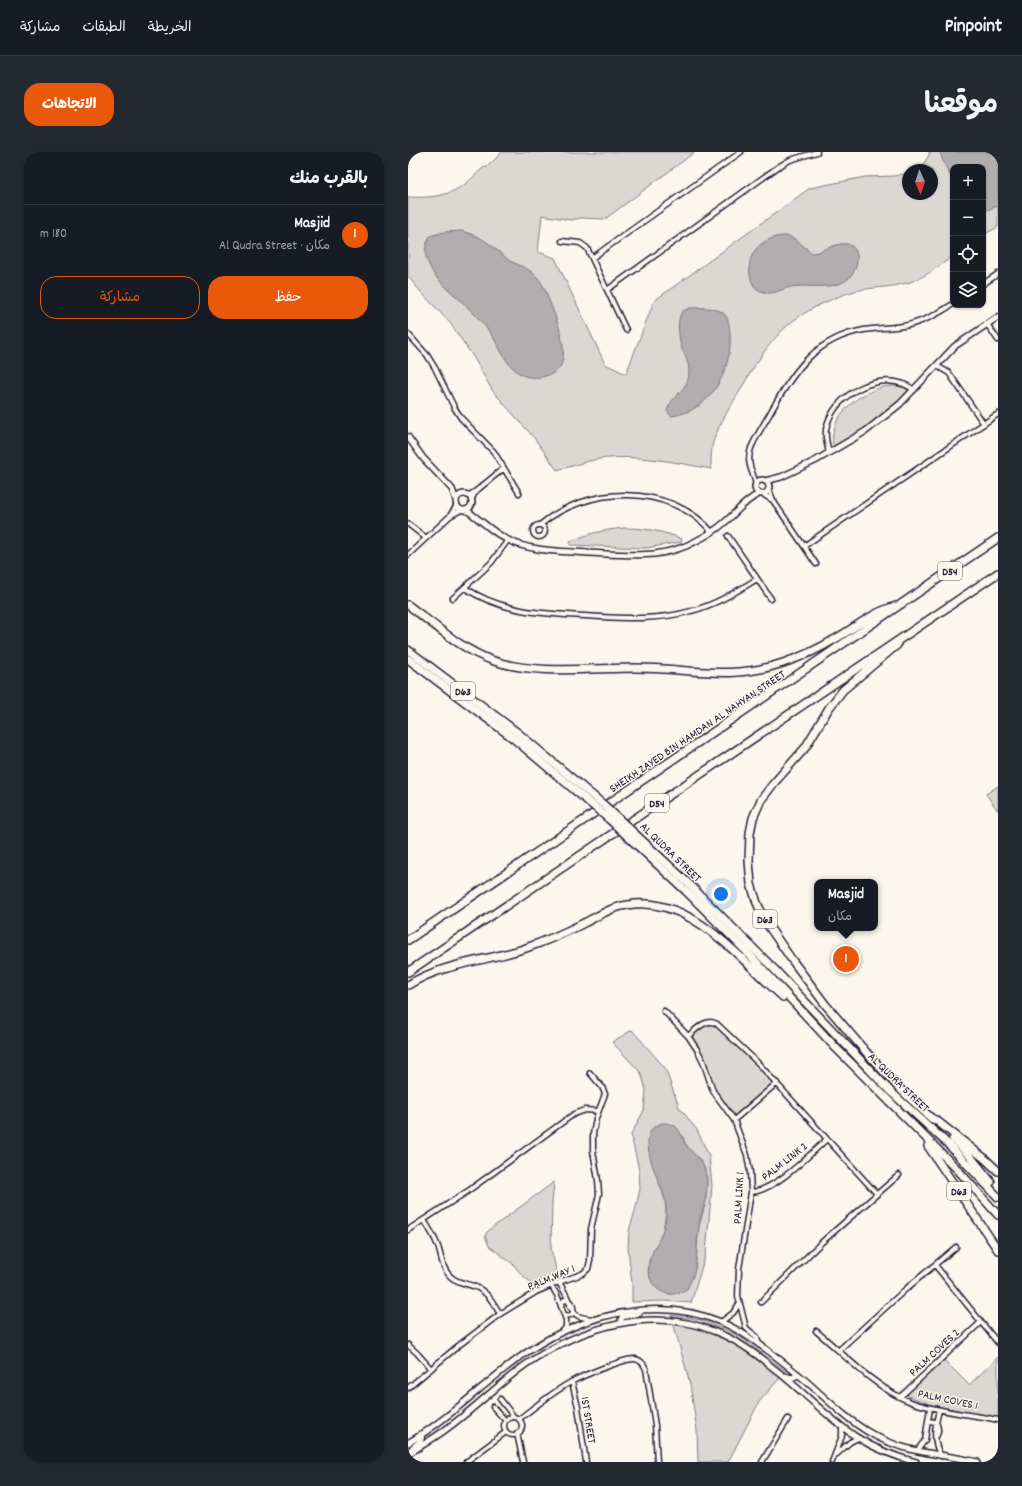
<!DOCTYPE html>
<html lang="ar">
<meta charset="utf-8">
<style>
:root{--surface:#171b24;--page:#242831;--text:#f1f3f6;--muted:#9ea1a6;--line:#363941;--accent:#ea580c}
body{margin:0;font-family:Dekko,"Playpen Sans Arabic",sans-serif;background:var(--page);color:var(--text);direction:rtl}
.controls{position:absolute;right:12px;top:12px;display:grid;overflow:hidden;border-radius:8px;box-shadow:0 1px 3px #0004}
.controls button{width:36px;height:36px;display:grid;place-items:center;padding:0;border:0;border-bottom:1px solid var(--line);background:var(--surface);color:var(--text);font:20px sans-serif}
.compass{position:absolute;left:494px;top:12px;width:36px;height:36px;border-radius:50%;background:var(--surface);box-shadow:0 1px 3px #0004;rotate:177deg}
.you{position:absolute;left:313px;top:742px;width:14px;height:14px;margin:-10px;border:3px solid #fff;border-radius:50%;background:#1a73e8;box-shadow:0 0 0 6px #1a73e833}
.badge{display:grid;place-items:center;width:26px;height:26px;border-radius:50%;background:var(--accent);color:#fff;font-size:13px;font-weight:700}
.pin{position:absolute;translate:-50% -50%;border:2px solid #fff;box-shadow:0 1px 4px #0006}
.popup{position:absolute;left:406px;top:727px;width:64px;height:52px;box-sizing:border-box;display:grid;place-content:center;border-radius:8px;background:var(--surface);filter:drop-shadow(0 1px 3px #0005);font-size:13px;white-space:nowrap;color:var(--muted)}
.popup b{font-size:15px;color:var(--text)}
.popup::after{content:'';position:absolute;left:50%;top:100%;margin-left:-8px;border:8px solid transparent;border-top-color:var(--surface)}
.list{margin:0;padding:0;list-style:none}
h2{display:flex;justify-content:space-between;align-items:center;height:52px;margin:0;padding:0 16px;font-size:17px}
h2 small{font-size:13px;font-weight:400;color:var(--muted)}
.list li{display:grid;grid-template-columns:26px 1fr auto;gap:12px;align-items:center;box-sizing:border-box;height:60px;padding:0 16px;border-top:1px solid var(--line)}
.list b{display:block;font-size:15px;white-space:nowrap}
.list p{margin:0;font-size:13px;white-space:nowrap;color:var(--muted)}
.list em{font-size:13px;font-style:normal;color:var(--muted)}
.actions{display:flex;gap:8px;padding:12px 16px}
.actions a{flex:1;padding:9px 0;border:1px solid var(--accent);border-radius:16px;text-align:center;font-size:14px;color:var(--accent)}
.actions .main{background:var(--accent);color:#fff}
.icon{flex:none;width:22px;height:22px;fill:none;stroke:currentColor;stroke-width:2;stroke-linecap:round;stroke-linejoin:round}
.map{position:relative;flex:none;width:590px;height:1310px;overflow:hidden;direction:ltr;border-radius:16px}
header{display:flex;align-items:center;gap:24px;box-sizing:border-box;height:56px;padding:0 20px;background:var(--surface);border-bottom:1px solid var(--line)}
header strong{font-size:19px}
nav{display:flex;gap:22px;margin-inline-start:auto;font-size:14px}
.intro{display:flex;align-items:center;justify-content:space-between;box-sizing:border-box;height:96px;padding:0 24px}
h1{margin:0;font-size:28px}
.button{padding:10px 18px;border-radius:16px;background:var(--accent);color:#fff;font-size:14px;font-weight:700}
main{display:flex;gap:24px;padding:0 24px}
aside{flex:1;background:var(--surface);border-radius:16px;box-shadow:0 1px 3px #0004}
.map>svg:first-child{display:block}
.green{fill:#dbd8d3;stroke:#7e7d87;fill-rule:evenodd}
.water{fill:#b1aeb0;stroke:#787681}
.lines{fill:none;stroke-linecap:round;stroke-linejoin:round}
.minor-casing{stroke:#22223b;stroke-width:7}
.tertiary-casing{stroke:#22223b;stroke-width:8}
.primary-casing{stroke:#22223b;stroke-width:10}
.minor{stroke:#fbf7ec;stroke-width:4}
.tertiary{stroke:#fbf7ec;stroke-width:5}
.primary{stroke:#fbf7ec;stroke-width:7}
.primary-bridge-casing{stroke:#22223b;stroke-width:10;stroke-linecap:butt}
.primary-bridge{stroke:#fbf7ec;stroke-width:7}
.labels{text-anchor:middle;stroke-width:3;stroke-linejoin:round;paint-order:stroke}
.shield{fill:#fbf7ec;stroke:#636270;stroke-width:1}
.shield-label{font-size:11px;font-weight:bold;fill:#22223b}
.street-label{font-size:12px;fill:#22223b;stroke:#fbf7ec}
</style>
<header>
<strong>Pinpoint</strong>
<nav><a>الخريطة</a><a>الطبقات</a><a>مشاركة</a></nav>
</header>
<div class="intro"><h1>موقعنا</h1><a class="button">الاتجاهات</a></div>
<main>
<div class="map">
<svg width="590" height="1310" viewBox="0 0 590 1310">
<rect width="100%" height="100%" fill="#fbf7ec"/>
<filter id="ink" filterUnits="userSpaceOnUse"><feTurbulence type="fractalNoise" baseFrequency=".025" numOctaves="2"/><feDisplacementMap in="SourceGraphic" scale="8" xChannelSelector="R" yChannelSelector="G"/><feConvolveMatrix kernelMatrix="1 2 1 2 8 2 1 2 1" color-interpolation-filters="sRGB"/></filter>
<g filter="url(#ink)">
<path class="green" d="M 94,0 L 287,0 L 197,67 L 173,66 L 163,68 L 134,63 L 130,100 L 147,106 L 197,212 L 218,222 L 246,149 L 402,36 L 457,25 L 486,24 L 500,21 L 500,42 L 524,42 L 524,18 L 512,18 L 521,3 L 521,0 L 590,0 L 590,75 L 575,83 L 575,15 L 545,15 L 545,104 C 530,115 514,128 495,132 C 480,136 463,135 447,139 C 426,145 397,158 380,173 C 360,191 345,215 332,239 C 323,253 312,271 306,287 C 303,296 303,307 303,317 C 266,310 228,302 191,307 C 177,309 163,315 149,318 L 127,287 L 84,238 L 66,206 L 42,171 L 12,139 L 0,124 L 0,45 C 20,46 40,45 57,32 C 63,28 69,21 75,16 L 79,15 Z
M 488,234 L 501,236 L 502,240 L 473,266 L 430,295 L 425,293 C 421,269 443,247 464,239 C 471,235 480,234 488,234 Z
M 216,376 C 236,376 256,379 274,387 L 273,390 L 238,396 L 162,393 L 162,390 C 180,381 197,378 216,376 Z
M 590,634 L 590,659 L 578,642 Z
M 302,871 L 307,872 L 366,930 L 325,965 L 308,943 L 281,885 Z
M 224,878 L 257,916 L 271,955 L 289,978 L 301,1004 L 304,1034 L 298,1101 L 283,1151 L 255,1149 L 224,1150 L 224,1132 L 220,1096 L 221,1079 L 227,1059 L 232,1037 L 231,1018 L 223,983 L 236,958 L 238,938 L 233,921 L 204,890 ZM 254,971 L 275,984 L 277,991 L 299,1025 L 298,1050 L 291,1074 L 287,1116 L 279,1136 L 240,1121 L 241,1109 L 255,1079 L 258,1060 L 257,1048 L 252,1032 L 242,981 L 247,975 Z
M 146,1030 L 144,1051 L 143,1097 L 149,1121 L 125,1132 L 115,1124 L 105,1112 L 81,1094 L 77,1084 L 79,1080 L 85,1075 Z
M 263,1163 L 294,1168 L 331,1184 L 378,1219 L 351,1250 L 320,1310 L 290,1310 L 289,1278 L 282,1232 Z
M 590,1205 L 590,1266 L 523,1253 L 498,1243 L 536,1208 L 561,1233 Z"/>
<path class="water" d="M 532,0 L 590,0 L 590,54 L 579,58 L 575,58 L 575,15 L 545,15 L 545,29 L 535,9 Z
M 54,79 C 59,81 64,82 68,84 C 81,89 91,101 102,109 C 112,114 123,117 130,126 C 136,133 138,140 141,148 C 147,163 162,199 152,215 C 148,220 143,223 137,224 C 130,227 118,226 111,221 C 97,212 92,195 83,182 C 74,170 64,159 53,149 C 41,137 27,128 21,113 C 16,101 16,96 22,84 L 36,80 Z
M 380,84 L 388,88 L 404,101 L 406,101 C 416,99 429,90 439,92 C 455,96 450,119 440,127 C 425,139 401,132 383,135 C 376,136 367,142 360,141 C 354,140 347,137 345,132 C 336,112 344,93 365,86 C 369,84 375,84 380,84 Z
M 282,156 C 293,156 306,154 315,161 C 321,165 321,174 322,180 C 325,218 303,260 263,264 L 259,259 C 263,243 281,239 281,220 C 281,209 276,203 273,194 C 271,185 268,168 274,160 C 276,158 280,157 282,156 Z
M 254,971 C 271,971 271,979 277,991 C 283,1001 294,1006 297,1018 C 303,1040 294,1054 291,1074 C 288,1088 290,1103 287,1117 C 286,1124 282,1130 279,1137 C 271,1142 263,1144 254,1140 C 248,1137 244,1132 242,1126 C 236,1107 250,1094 255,1078 C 258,1069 259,1057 257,1048 C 253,1030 229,991 246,975 C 248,974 252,972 254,971 Z"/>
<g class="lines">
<g class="minor-casing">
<path id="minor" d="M 154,89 L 172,91 L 179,96 L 218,178
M 184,106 L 333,0
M 575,132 L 590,122
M 199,138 L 370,15 L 382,8 L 409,0
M 579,172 L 590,188
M 0,182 L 19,203 L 27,216 L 46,255 L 53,266 L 86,300 L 111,341
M 529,214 L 541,221 L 576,272
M 421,301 C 419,293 417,286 418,277 C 425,241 476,215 506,238
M 348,332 C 344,317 338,312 343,296 C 349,282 358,269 365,256 C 387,217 409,186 456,178 C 469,176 482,176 495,174 C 514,171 530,162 545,152
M 361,338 L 366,350 L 408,412
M 356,343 L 366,349
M 60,344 L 68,339 L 96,316
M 63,348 L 68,339
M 42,364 L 49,353
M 0,372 L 18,386
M125 379a6 6 0 1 1 12 0a6 6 0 1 1-12 0Z
M 132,373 C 179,333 262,331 304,380
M 320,384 L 363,447
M 396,394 L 590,262
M 0,403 L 42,364 L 53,358
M 57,436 C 93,460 135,462 177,464 C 213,466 249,469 283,459 C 307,453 328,440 349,427
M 45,446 L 83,411 L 100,388
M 256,859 L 280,884 L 290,899 L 295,909 L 305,939 L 326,968 L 339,1003 L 342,1020 L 343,1040 L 331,1117 L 330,1144 L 338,1176 L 349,1185 L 351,1193
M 280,884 C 288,878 298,865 309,872 L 350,911 L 469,1042
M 326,968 L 369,931
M 343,1040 C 367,1039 401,1003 419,987
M 16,1068 C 21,1076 26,1084 29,1092 C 34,1104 33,1115 42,1124 C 50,1132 60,1131 70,1136 C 81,1142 86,1152 92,1162
M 0,1078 L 60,1039 L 166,962 L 177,958 L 190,959
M 527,1113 L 590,1191
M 151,1130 C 154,1136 159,1143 161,1150 C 165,1165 172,1166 187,1167
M 143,1133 L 149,1143 L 158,1168 L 158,1175 L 155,1179
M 353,1150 L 414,1090 L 491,1023
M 153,1153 L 156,1148 C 168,1148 169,1167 157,1163
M 313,1170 L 325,1161 L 331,1152
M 408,1179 C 437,1203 468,1237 503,1250 C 531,1260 561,1262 590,1268
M 0,1193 L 9,1201 L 23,1217
M 431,1198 L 498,1137 L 548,1095
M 164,1230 L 170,1255 L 178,1310
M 0,1236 L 50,1194 L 92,1162 L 128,1140 L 151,1130 L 174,1122 L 180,1117 L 182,1109 L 183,1077 L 191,1042 L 190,1028 L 185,999 L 185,982 L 188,966 L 197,942 L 194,935 L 182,921
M 492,1245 L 573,1170
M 92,1247 L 106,1265
M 85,1255 L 97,1268
M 531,1258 C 527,1274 524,1289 533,1304
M96 1274a9 9 0 1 1 18 0a9 9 0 1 1-18 0Z
M 111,1267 C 128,1254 145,1240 163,1230 C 174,1224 217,1206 227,1207 C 233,1208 236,1212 238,1217 L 247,1273 L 249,1310
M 520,1269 L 528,1270 C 531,1276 531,1281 527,1286
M 109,1281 L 115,1310
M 509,1299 L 517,1288 L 522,1256
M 429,1302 L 442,1290 L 450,1286
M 58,1310 L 98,1280
M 354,1310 L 380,1267
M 424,1310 L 434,1284 L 434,1275"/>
</g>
<g class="tertiary-casing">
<path id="tertiary" d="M 0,285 L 15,306 L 44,337 L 48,348
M347 335a7 7 0 1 1 14 0a7 7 0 1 1-14 0Z
M 357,329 L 373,325 L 407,309 L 458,279 L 492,252 L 547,194 L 590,165
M48 350a8 8 0 1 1 16 0a8 8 0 1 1-16 0Z
M 58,358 C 72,367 84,380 100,388 C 124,400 154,399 180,401 C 203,402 225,404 247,402 C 261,400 276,396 288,389 C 298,384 308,378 316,371 C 328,361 337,348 351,342
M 213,1171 L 213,1168 L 214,1165 L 231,1161
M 377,1224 L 384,1226 L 390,1223
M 0,1291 C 55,1259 96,1207 154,1180 C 203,1157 261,1148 313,1170 C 341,1182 367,1204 391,1223 C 415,1243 436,1266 462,1281 C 498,1302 531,1301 569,1310
M 2,1300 C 4,1292 16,1292 13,1282
M 0,1302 C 15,1293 31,1283 45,1272 C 70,1253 92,1231 117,1213 C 172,1175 245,1153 308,1180 C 329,1188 347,1201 364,1215 C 393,1237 420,1267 450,1286 C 468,1297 488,1305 508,1310"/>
</g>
<g class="primary-casing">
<path id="primary" d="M 0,453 C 27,473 54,498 86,509 C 128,523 184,516 228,516 C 281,516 322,529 375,511 C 393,505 411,497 427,487 C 448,475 465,460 488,454
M 489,493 L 435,538 L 421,556 L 397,596 L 366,631 L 353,648 L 345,666 L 342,681 L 341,709 L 343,732 L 349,751 L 359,772 L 384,808 L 417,852 L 458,900 L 491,936 L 523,966 L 529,969 L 576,1006 L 590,1019
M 0,498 L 110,581
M 0,507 L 105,586
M 282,733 L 366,817 L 482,939 L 540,992 L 590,1045
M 278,739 L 339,800 L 428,896 L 550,1018 L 590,1063
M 0,788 L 590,386
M 0,820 L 590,421
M 0,833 C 35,811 80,809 118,796 C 138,789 156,781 174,772 C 185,767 195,760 207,756 C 276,733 330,806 375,845
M 545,987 L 562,1004 L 583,1030
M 520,994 L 590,1098"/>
</g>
<use href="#minor" class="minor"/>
<use href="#tertiary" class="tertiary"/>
<use href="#primary" class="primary"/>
<g class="primary-bridge-casing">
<path id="primary-bridge" d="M 110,581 L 197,654 L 282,733
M 105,586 L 201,667 L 278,739"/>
</g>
<use href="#primary-bridge" class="primary-bridge"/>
</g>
</g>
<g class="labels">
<g class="shield">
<rect x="530" y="410" width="24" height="18" rx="3"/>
<rect x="43" y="530" width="24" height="18" rx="3"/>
<rect x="237" y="642" width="24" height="18" rx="3"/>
<rect x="345" y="758" width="24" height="18" rx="3"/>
<rect x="539" y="1030" width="24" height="18" rx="3"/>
</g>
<g class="shield-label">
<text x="542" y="423">D54</text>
<text x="55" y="543">D63</text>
<text x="249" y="655">D54</text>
<text x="357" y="771">D63</text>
<text x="551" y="1043">D63</text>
</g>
<g class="street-label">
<text transform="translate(289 579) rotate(-34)" y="4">SHEIKH ZAYED BIN HAMDAN AL NAHYAN STREET</text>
<text transform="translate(263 700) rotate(44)" y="4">AL QUDRA STREET</text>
<text transform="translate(491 930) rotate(44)" y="4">AL QUDRA STREET</text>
<text transform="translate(376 1009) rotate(-38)" y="4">PALM LINK 2</text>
<text transform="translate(330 1046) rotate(-87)" y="4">PALM LINK 1</text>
<text transform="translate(143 1125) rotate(-22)" y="4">PALM WAY 1</text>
<text transform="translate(526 1200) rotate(-43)" y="4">PALM COVES 2</text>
<text transform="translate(540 1247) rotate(12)" y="4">PALM COVES 1</text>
<text transform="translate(181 1268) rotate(81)" y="4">1ST STREET</text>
</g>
</g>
</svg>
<div class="controls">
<button>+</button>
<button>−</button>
<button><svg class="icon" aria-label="locate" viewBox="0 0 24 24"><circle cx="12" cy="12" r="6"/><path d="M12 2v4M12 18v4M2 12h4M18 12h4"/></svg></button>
<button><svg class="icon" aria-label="layers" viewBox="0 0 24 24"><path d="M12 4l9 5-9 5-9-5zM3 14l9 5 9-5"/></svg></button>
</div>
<svg class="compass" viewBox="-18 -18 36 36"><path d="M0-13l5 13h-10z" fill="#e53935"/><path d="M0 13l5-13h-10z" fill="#9ea1a6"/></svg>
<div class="you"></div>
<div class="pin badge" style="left:438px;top:807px">1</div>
<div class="popup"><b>Masjid</b>مكان</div>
</div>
<aside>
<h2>بالقرب منك<small></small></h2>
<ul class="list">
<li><span class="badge">1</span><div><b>Masjid</b><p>مكان · Al Qudra Street</p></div><em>180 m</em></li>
</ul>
<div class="actions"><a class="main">حفظ</a><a>مشاركة</a></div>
</aside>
</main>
